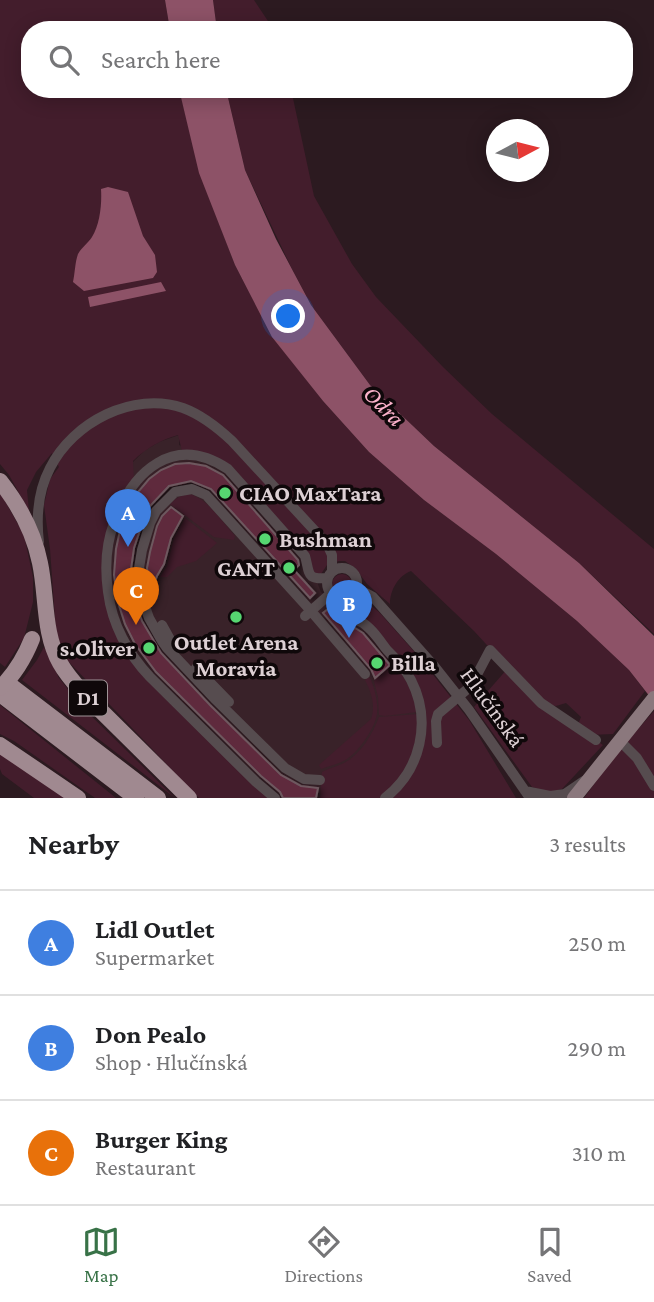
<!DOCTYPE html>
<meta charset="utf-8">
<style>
:root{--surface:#fff;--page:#f6f6f6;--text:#202124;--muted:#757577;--line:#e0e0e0;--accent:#387247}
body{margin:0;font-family:"Crimson Pro",serif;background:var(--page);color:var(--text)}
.compass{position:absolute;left:486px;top:119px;width:63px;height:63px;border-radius:50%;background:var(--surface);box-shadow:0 4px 18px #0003;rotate:83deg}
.you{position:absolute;left:289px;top:317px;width:24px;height:24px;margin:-18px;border:5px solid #fff;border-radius:50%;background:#1a73e8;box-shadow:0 0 0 10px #1a73e833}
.badge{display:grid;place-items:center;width:46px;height:46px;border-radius:50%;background:var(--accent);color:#fff;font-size:23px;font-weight:700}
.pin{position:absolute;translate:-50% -58px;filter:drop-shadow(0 2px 4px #0008)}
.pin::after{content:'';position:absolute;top:37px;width:24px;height:21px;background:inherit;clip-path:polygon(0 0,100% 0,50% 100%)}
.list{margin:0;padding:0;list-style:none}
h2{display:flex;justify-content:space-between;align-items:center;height:91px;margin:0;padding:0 28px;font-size:30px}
h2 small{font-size:23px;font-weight:400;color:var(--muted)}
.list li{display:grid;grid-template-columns:46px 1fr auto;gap:21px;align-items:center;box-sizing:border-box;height:105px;padding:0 28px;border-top:2px solid var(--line)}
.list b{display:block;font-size:26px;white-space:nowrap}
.list p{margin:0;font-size:23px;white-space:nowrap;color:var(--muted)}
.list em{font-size:23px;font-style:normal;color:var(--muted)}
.icon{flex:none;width:38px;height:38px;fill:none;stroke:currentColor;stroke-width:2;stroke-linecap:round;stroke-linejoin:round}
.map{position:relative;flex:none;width:654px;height:798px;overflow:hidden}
.search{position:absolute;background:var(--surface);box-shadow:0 4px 18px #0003;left:21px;right:21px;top:21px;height:77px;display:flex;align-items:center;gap:18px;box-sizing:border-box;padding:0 24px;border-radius:28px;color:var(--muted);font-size:26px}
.sheet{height:406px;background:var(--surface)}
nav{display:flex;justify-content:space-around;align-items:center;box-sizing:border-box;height:98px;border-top:2px solid var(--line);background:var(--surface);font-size:19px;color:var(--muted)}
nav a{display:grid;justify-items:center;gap:4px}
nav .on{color:var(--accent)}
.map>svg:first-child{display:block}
.built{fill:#392229}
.green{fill:#431d2c;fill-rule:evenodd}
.water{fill:#8d5267}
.building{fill:#5f293e;stroke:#6e595f;stroke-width:2;filter:url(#shadow)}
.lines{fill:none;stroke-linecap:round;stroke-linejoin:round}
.minor{stroke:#564c4f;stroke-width:10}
.major{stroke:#8b787d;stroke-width:14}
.highway{stroke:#a08990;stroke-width:16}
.highway-bridge{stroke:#a08990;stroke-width:16}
.poi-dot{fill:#56d671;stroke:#0f080a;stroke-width:2.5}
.labels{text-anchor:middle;stroke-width:7;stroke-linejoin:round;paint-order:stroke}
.shield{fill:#0f080a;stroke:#9f9497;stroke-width:2}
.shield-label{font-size:21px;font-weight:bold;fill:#ddd0d4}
.poi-label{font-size:23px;font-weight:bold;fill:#ddd0d4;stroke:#0f080a;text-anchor:start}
.street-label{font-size:23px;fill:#ddd0d4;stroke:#0f080a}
.water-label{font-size:24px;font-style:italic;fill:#fcb2cb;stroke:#0f080a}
</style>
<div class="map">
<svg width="654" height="798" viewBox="0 0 654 798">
<defs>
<filter id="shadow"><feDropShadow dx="3" dy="3" stdDeviation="3.5" flood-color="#0009"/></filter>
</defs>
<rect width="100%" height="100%" fill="#2c1a20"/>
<path class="built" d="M 179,435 L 179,445 L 221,460 L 312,569 L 321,592 L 331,601 L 349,607 L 352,614 L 421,697 L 390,798 L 268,798 L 135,667 L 103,572 L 133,462 L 144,451 L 159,442 Z"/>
<path class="green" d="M 0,0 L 165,0 L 170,30 L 30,30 L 30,89 L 179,89 L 200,173 L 235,265 L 273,337 L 323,401 L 369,452 L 424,500 L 496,554 L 577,621 L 629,670 L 645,691 L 613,734 L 589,735 L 603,745 L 562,789 L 549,792 L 532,787 L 474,707 L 508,668 L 474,631 L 411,571 C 398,576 390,590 390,604 L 367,584 L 356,569 L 345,561 L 339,561 L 327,565 L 321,574 L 314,574 L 235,470 L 182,451 L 178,435 C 161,440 146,448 133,461 L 134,480 L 106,542 L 119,640 L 268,798 L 199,798 L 67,660 L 56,633 L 50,549 L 44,505 L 50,479 L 59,467 L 52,453 L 36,472 L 27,490 L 29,511 L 9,475 L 0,464 ZM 566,703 L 581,717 L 577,727 L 544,704 L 556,706 Z
M 213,0 L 254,0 L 274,30 L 217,30 Z
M 226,89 L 291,89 L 314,196 L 352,264 L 376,297 L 443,367 L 492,414 L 654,549 L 654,634 L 579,563 L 434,446 L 370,385 L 311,305 L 291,267 L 245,170 Z
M 0,492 L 24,535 L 33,577 L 33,602 L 24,638 L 5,667 L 0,663 Z
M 190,494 C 209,500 222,522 235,536 L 234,540 L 214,537 L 170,504 C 176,498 181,495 190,494 Z
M 185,518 L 217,543 L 196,561 L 177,567 L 167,577 L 160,577 L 167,566 L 174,538 Z
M332 584a10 10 0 1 1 20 0a10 10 0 1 1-20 0Z
M 358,600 L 369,604 L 379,612 L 419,657 L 469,720 L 516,798 L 390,798 L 415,768 L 421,697 L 350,613 L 349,607 L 353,602 Z
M 44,647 L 59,678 L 83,708 L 175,798 L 22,680 L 37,660 Z
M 393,662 C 407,679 412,691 417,712 L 385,716 L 379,715 L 378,697 L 374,681 L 376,679 L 375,678 Z
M 369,677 L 371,680 C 375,690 378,702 377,713 C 376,727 359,751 347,759 C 339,764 329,766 321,769 L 319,765 L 371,719 C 376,705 371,692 365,680 Z
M 0,705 L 116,798 L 95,798 L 14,741 L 0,734 Z
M 654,711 L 654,798 L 584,798 L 616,754 Z
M 418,714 C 417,723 418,733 416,742 C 412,764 397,786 379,798 L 320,798 L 322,772 C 329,768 336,767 344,763 C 361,754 372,735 379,717 Z
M 0,753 L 68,798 L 34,798 L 2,774 L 0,769 Z"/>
<path class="water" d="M 165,0 L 213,0 L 217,30 L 170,30 Z
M 179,89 L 226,89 L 245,170 L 276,239 L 311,305 L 370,385 L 434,446 L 579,563 L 654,636 L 654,702 L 629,670 L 577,621 L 496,554 L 424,500 L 369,452 L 323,401 L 272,337 L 235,265 L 199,173 Z
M 108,187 L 128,192 L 143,236 L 155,255 L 157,272 L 153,278 L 84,291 L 73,282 C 75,273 75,262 78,254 C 82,247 88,243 92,237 C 100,224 102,204 101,189 Z
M 161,282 L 166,291 L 90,307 L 88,297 Z"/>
<path class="building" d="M 189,463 L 206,466 L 223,475 L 298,560 L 299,565 L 294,570 L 315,593 L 310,598 L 211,489 L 191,481 L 169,486 L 150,506 L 143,521 L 134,548 L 131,569 L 135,602 L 142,621 L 161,653 L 210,705 L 281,775 L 301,786 L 318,788 L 316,798 L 283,798 L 280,792 L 261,776 L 156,672 L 135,644 L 125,624 L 118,602 L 114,575 L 116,549 L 121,526 L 129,508 L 138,492 L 149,479 L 161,470 L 175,464 Z
M 171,507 L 183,516 L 171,538 L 164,564 L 157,576 L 150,593 L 147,568 L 150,552 L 157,526 L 162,516 Z
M 328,609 L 349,633 L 355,628 L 363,633 L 390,665 L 375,678 L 371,669 L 323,613 Z"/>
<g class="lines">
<path class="minor" d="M 39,542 C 36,517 38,491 50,468 C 73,422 133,391 183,408 C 202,415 217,427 232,441 L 327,544 L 332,555 L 332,572
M327 583a15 15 0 1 1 30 0a15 15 0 1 1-30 0Z
M 356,588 L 373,597 L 435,667 L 469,710 L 530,798
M 341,599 L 346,617 C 351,620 356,619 361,622 C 371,627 380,641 387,650 C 396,659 405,668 411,680 C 432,721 421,770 385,798
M 305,616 L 330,594
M 162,625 L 172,643 L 177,649
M 196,668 L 229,702
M 619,740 L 637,758 L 654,786
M 437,743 L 436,721 L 438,714 L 471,686 L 490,650 L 541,703 L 596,740
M 320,780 L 304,779 L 285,768 L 216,700 L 167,648 L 162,641 L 149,618 L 143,601 L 139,568 L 142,550 L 150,523 L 156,511 L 175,492 L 192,489 L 206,495 L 311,611 L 365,674
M 525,791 L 550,796 L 565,794 L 584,781
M 275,798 L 256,782 L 150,677 C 128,654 112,624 108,592 C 105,570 106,544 114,523 C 132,471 174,433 228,469 L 305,556 C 310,574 306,580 328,578"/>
<path class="major" d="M 574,798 L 654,698"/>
<path class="highway" d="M 0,481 C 19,505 34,533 40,563 C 47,596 43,633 60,663 C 66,674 75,684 83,693 L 189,798
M 10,685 L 158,798
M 0,694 L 136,798
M 0,745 L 78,798"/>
<path class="highway-bridge" d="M 0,688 C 15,674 24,659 32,639"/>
</g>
<g class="poi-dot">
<circle cx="225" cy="493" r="7"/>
<circle cx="265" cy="539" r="7"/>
<circle cx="289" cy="568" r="7"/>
<circle cx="236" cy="617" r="7"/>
<circle cx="149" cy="648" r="7"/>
<circle cx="377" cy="663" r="7"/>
</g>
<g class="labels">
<rect class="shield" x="69" y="680.5" width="38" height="35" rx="5"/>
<g class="shield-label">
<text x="88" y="705">D1</text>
</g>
<g class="poi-label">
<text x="239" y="501">CIAO MaxTara</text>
<text x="279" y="547">Bushman</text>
<text x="275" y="576" text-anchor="end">GANT</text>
<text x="236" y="650" text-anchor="middle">Outlet Arena<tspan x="236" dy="26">Moravia</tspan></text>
<text x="135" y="656" text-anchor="end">s.Oliver</text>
<text x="391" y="671">Billa</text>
</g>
<g class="street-label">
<text transform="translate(493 707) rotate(54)" y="8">Hlučínská</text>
</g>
<g class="water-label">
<text transform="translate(384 406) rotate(45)" y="8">Odra</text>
</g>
</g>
</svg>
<svg class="compass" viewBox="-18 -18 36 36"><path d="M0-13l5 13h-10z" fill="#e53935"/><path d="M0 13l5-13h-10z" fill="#757577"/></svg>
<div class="you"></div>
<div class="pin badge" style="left:128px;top:547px;background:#3f7fe0">A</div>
<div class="pin badge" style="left:349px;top:638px;background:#3f7fe0">B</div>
<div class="pin badge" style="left:136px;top:625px;background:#e8710a">C</div>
<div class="search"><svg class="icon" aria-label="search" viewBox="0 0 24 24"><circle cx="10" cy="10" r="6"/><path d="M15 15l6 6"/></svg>Search here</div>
</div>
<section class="sheet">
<h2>Nearby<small>3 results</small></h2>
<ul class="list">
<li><span class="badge" style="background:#3f7fe0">A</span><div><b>Lidl Outlet</b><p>Supermarket</p></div><em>250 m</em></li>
<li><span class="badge" style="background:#3f7fe0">B</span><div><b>Don Pealo</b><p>Shop · Hlučínská</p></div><em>290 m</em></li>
<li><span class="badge" style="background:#e8710a">C</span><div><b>Burger King</b><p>Restaurant</p></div><em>310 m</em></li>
</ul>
</section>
<nav>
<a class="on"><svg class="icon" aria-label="map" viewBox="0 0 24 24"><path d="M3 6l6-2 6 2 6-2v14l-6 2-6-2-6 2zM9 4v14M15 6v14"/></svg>Map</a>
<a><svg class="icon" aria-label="directions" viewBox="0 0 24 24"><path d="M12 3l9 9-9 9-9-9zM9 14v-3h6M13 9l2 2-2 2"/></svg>Directions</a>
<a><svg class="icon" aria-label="saved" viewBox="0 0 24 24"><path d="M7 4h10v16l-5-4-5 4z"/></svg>Saved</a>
</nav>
